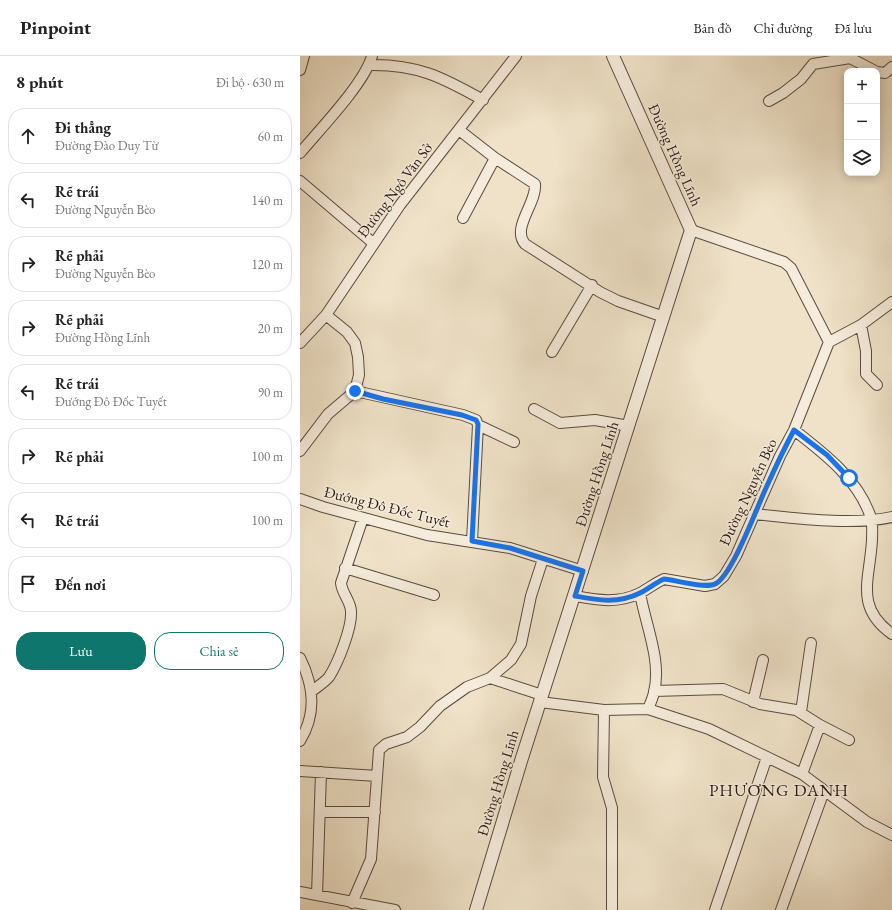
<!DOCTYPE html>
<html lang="vi">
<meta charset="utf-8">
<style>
:root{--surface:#fff;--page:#f6f6f6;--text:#222;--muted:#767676;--line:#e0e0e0;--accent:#0f766e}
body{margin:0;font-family:"EB Garamond",serif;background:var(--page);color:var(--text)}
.controls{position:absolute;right:12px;top:12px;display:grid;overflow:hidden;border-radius:8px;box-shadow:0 2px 10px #0003}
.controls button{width:36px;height:36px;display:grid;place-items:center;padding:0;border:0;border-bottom:1px solid var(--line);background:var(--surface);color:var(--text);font:20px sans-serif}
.stop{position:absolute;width:12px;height:12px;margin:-9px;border:3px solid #1a73e8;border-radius:50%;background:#fff}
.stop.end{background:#1a73e8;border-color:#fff;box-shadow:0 1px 4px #0008}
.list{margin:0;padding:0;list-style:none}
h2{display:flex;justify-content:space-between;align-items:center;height:52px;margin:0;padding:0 16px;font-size:17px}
h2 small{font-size:13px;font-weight:400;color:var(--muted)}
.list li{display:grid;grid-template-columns:26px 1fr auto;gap:12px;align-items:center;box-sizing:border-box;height:56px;margin:0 8px 8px;padding:0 8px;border:1px solid var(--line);border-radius:16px}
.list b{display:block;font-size:15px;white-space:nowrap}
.list p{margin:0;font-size:13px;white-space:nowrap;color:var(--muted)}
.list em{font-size:13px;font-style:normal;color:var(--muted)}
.actions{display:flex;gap:8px;padding:12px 16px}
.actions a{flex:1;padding:9px 0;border:1px solid var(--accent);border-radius:16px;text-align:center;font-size:14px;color:var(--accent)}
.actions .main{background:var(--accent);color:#fff}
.icon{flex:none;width:22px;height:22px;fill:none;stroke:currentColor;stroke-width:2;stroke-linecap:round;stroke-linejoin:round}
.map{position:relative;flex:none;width:592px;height:854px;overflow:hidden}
header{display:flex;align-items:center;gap:24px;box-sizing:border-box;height:56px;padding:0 20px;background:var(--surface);border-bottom:1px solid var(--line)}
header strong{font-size:19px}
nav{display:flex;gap:22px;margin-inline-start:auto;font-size:14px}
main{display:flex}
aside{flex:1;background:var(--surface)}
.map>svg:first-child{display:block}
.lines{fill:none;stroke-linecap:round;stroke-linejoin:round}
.minor-casing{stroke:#5a4b40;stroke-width:12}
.tertiary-casing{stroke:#5a4b40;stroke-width:14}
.minor{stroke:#f5ecdb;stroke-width:10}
.tertiary{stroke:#f5ecdb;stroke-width:12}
.route{stroke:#1a73e8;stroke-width:5}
.labels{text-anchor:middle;stroke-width:3;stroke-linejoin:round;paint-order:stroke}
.street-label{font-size:15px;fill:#291913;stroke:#f5ecdb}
.quarter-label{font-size:17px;letter-spacing:1px;fill:#291913;stroke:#f5ecdb}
</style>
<header>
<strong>Pinpoint</strong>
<nav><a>Bản đồ</a><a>Chỉ đường</a><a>Đã lưu</a></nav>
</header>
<main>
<aside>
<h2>8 phút<small>Đi bộ · 630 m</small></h2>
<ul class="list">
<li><svg class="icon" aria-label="ahead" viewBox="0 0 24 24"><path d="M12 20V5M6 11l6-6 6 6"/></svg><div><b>Đi thẳng</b><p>Đường Đào Duy Từ</p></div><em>60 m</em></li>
<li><svg class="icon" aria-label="left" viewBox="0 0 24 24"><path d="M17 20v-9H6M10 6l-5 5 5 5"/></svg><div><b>Rẽ trái</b><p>Đường Nguyễn Bèo</p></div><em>140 m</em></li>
<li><svg class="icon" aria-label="right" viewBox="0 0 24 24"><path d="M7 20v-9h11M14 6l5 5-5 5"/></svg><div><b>Rẽ phải</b><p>Đường Nguyễn Bèo</p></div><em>120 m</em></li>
<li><svg class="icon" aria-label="right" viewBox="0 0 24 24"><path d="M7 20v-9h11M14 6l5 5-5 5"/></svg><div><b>Rẽ phải</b><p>Đường Hồng Lĩnh</p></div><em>20 m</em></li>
<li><svg class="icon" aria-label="left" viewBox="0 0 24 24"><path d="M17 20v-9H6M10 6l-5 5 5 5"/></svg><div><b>Rẽ trái</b><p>Đướng Đô Đốc Tuyết</p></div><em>90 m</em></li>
<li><svg class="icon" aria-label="right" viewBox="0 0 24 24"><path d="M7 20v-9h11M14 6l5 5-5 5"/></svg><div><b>Rẽ phải</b></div><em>100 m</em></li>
<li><svg class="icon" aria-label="left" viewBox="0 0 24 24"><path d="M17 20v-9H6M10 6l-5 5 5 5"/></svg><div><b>Rẽ trái</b></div><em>100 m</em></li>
<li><svg class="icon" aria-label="arrive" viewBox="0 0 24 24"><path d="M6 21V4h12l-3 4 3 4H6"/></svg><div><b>Đến nơi</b></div></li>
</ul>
<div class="actions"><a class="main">Lưu</a><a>Chia sẻ</a></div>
</aside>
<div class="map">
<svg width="592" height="854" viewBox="0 0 592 854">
<rect width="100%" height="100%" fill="#efe2c8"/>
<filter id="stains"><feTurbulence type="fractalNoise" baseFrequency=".005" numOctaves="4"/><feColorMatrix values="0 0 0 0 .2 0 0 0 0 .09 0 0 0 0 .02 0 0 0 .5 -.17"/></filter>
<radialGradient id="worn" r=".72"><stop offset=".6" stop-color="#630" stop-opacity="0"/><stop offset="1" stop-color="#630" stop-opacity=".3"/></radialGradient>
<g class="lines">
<g class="minor-casing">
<path id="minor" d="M 69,9 C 117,8 142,21 183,44
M 0,14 L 4,0
M 577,16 L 585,17 L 592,11
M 469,45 L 483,37 L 501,23 L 513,8 L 550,2 L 575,15
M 159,74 L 195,102 L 235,128 C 237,147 211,172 225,188 L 300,236 L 318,245 L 364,261
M 0,97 C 20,73 64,28 72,0
M 0,125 L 73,187
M 163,162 L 195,102
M 391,174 L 484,206 L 491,212 L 529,286
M 561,269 L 566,295 L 566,318 L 577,329
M 0,287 L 26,259 L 100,149 L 216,0
M 252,296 L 292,229
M 55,335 L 163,359 L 176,364 L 178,369 L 172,485
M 234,353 L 260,367 L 295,364 L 329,370
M 178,369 L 214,386
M 494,374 C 525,398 559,424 571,462 C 573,469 572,477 572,484 C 570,523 554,551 592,578
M 0,395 L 28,358 L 55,335 L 59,319 L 58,301 L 55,287 L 47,276 L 26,259
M 0,443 L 23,451 L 127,479 L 210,492 L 283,515
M 454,458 C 495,462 552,470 592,461
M 45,512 L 134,539
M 340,537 C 345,567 362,605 354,636 C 353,642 350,648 348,653
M 275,540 C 297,544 318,548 340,537 C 348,533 355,527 364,523 L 405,530 L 415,528 L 424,520 L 436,500 L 480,400 L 494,374 L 529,286 L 561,269 L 592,246
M 0,602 C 14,630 17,657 0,685
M 190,622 L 242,639
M 12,635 C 17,631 25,626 29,621 C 38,607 52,572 51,556 C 51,545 42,538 41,527 L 63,462
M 354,635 L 423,633 L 460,648 L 496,654 L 520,669 L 549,684
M 240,646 L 304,654 L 348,653 L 409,673 L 502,718 L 567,766 L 592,779
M 453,646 L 463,604
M 304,654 L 303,721 L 312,752 L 312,854
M 501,656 L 511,587
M 0,715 L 77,720
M 502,718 L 520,669
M 20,756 L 75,756
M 0,836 L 95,854
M 17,839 L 21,716
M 52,847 L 71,803 L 79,694 L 86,688 L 107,681 L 120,671 L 140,650 L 167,631 L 190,622 L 211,604 L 221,588 L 231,540 L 243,503
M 415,854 L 467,701
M 481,854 L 524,735"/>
</g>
<g class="tertiary-casing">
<path id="tertiary" d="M 176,854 L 221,705 L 391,174 L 313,0"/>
</g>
<use href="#minor" class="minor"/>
<use href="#tertiary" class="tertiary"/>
</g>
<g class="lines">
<path class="route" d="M 55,335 L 83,343 L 162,359 L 176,364 L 178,368 L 172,485 L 210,492 L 283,515 L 275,540 C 297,544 318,548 340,537 C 348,533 355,527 364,523 C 376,524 405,533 415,528 C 432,520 457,451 466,432 C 475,412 484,393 494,374 L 527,399 L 549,422"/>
</g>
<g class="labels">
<g class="street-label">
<text transform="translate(375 99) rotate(66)" y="5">Đường Hồng Lĩnh</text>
<text transform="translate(95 134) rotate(-53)" y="5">Đường Ngô Văn Sở</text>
<text transform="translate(297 418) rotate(-72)" y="5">Đường Hồng Lĩnh</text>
<text transform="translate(448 436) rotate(-65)" y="5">Đường Nguyễn Bèo</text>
<text transform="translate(87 451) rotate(14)" y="5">Đướng Đô Đốc Tuyết</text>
<text transform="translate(198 727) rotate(-73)" y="5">Đường Hồng Lĩnh</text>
</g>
<g class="quarter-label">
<text x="479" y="740">PHƯƠNG DANH</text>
</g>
</g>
<rect width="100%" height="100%" filter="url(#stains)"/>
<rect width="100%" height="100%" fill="url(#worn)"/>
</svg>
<div class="controls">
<button>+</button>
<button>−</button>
<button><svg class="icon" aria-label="layers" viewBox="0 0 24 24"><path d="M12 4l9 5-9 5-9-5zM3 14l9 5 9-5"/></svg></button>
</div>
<div class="stop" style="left:549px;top:422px"></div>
<div class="stop end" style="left:55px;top:335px"></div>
</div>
</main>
